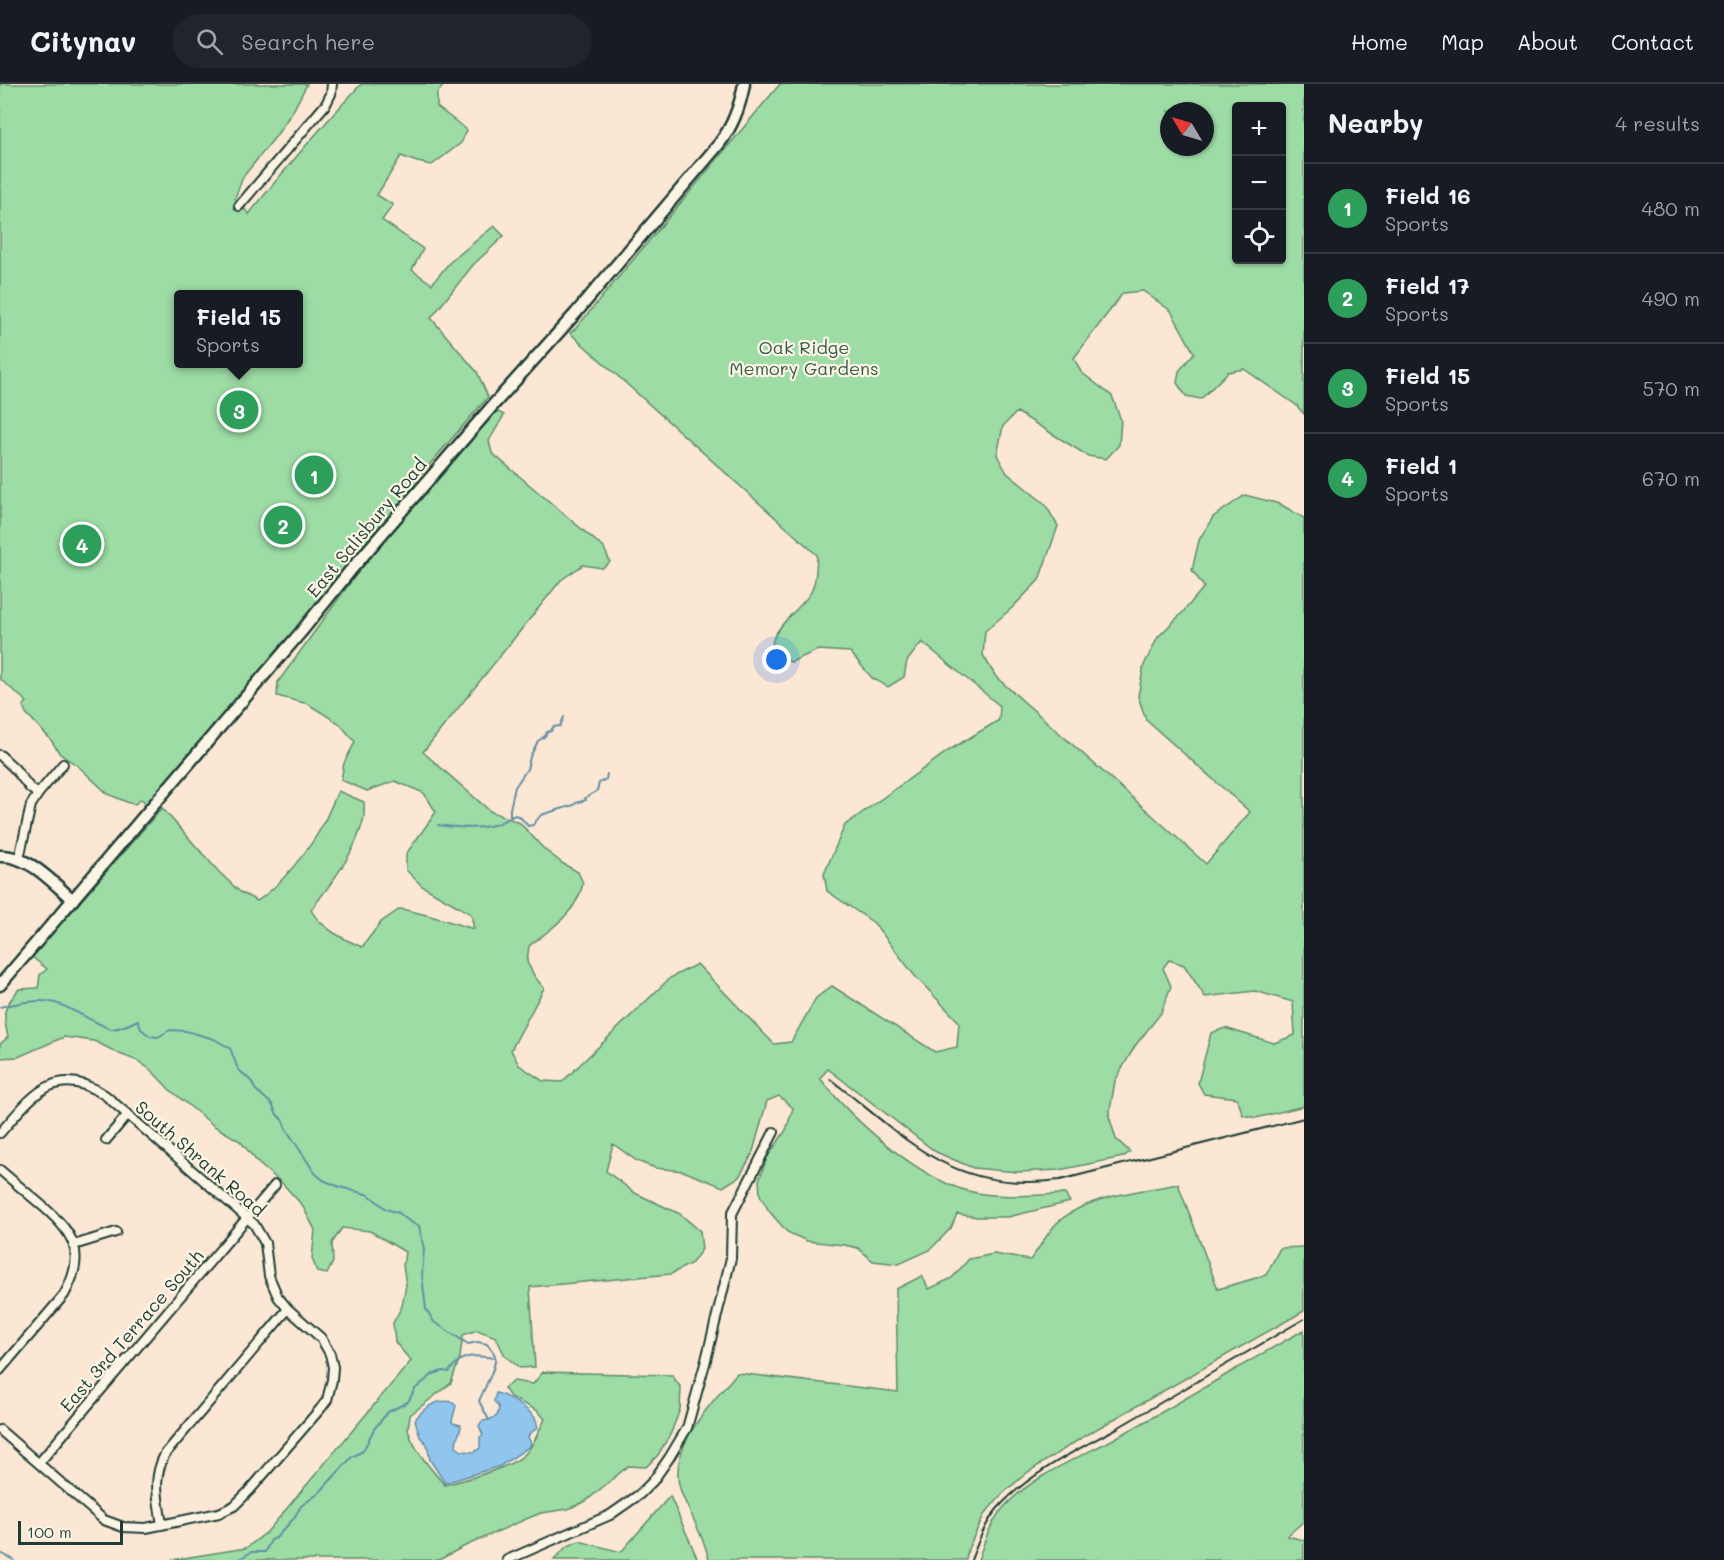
<!DOCTYPE html>
<meta charset="utf-8">
<style>
:root{--surface:#171b24;--page:#20242c;--text:#f1f3f6;--muted:#9ea1a6;--line:#363941;--accent:#0f766e}
body{margin:0;font-family:Mali,sans-serif;background:var(--page);color:var(--text)}
.controls{position:absolute;right:18px;top:18px;display:grid;overflow:hidden;border-radius:6px;box-shadow:0 2px 4px #0004}
.controls button{width:54px;height:54px;display:grid;place-items:center;padding:0;border:0;border-bottom:2px solid var(--line);background:var(--surface);color:var(--text);font:30px sans-serif}
.compass{position:absolute;left:1160px;top:18px;width:54px;height:54px;border-radius:50%;background:var(--surface);box-shadow:0 2px 4px #0004;rotate:308deg}
.scale{position:absolute;left:18px;bottom:15px;width:105px;box-sizing:border-box;padding-left:6px;border:3px solid #1f3d34;border-top:0;font-size:16px;line-height:21px;white-space:nowrap;color:#1f3d34;-webkit-text-stroke:4px #fcf5e5;paint-order:stroke}
.you{position:absolute;left:777px;top:576px;width:21px;height:21px;margin:-15px;border:4px solid #fff;border-radius:50%;background:#1a73e8;box-shadow:0 0 0 9px #1a73e833}
.badge{display:grid;place-items:center;width:39px;height:39px;border-radius:50%;background:var(--accent);color:#fff;font-size:20px;font-weight:700}
.pin{position:absolute;translate:-50% -50%;border:3px solid #fff;box-shadow:0 2px 6px #0006}
.popup{position:absolute;left:174px;top:206px;width:129px;height:78px;box-sizing:border-box;display:grid;place-content:center;border-radius:6px;background:var(--surface);filter:drop-shadow(0 2px 4px #0005);font-size:20px;white-space:nowrap;color:var(--muted)}
.popup b{font-size:22px;color:var(--text)}
.popup::after{content:'';position:absolute;left:50%;top:100%;margin-left:-12px;border:12px solid transparent;border-top-color:var(--surface)}
.list{margin:0;padding:0;list-style:none}
h2{display:flex;justify-content:space-between;align-items:center;height:78px;margin:0;padding:0 24px;font-size:26px}
h2 small{font-size:20px;font-weight:400;color:var(--muted)}
.list li{display:grid;grid-template-columns:39px 1fr auto;gap:18px;align-items:center;box-sizing:border-box;height:90px;padding:0 24px;border-top:2px solid var(--line)}
.list b{display:block;font-size:22px;white-space:nowrap}
.list p{margin:0;font-size:20px;white-space:nowrap;color:var(--muted)}
.list em{font-size:20px;font-style:normal;color:var(--muted)}
.icon{flex:none;width:33px;height:33px;fill:none;stroke:currentColor;stroke-width:2;stroke-linecap:round;stroke-linejoin:round}
.map{position:relative;flex:none;width:1304px;height:1476px;overflow:hidden}
header{display:flex;align-items:center;gap:36px;box-sizing:border-box;height:84px;padding:0 30px;background:var(--surface);border-bottom:2px solid var(--line)}
header strong{font-size:28px}
nav{display:flex;gap:33px;margin-inline-start:auto;font-size:21px}
.search{width:420px;height:54px;background:var(--page);display:flex;align-items:center;gap:15px;box-sizing:border-box;padding:0 21px;border-radius:33px;color:var(--muted);font-size:22px}
main{display:flex}
aside{flex:1;background:var(--surface)}
.map>svg:first-child{display:block}
.green{fill:#9ddca5;stroke:#5e8c6c;stroke-width:1.5;fill-rule:evenodd}
.water{fill:#90c5ee;stroke:#638fa4;stroke-width:1.5}
.lines{fill:none;stroke-linecap:round;stroke-linejoin:round}
.stream{stroke:#638fa4;stroke-width:2}
.street-casing{stroke:#1f3d34;stroke-width:12}
.secondary-casing{stroke:#1f3d34;stroke-width:15}
.street{stroke:#fcf5e5;stroke-width:8}
.secondary{stroke:#fcf5e5;stroke-width:10}
.rail{stroke:#1f3d34;stroke-width:2}
.labels{text-anchor:middle;stroke-width:4.5;stroke-linejoin:round;paint-order:stroke}
.park-label{font-size:18px;fill:#385d4b;stroke:#fcf5e5}
.street-label{font-size:18px;fill:#1f3d34;stroke:#fcf5e5}
</style>
<header>
<strong>Citynav</strong>
<div class="search"><svg class="icon" aria-label="search" viewBox="0 0 24 24"><circle cx="10" cy="10" r="6"/><path d="M15 15l6 6"/></svg>Search here</div>
<nav><a>Home</a><a>Map</a><a>About</a><a>Contact</a></nav>
</header>
<main>
<div class="map">
<svg width="1304" height="1476" viewBox="0 0 1304 1476">
<rect width="100%" height="100%" fill="#fce7d5"/>
<filter id="ink" filterUnits="userSpaceOnUse"><feTurbulence type="fractalNoise" baseFrequency=".0167" numOctaves="2"/><feDisplacementMap in="SourceGraphic" scale="12" xChannelSelector="R" yChannelSelector="G"/><feConvolveMatrix kernelMatrix="1 2 1 2 8 2 1 2 1" color-interpolation-filters="sRGB"/></filter>
<g filter="url(#ink)">
<path class="green" d="M 0,0 L 307,0 L 294,25 L 276,52 L 243,93 L 235,114 L 249,130 C 285,85 322,42 361,0 L 445,0 L 437,9 L 437,23 L 467,46 L 461,59 L 432,81 L 417,78 L 401,72 L 377,111 L 393,121 L 382,136 L 423,165 L 412,186 L 432,200 L 449,179 L 494,142 L 504,152 L 473,181 L 431,234 L 477,288 L 488,313 L 416,396 L 420,399 L 147,720 L 141,715 L 135,720 L 129,719 L 108,710 L 78,682 L 60,670 L 51,656 L 26,629 L 23,622 L 27,618 L 0,595 ZM 179,210 L 299,210 L 299,280 L 179,280 Z
M 780,0 L 1304,0 L 1304,330 L 1296,321 L 1244,285 L 1228,288 L 1201,315 L 1186,312 L 1177,299 L 1179,287 L 1194,269 L 1171,227 L 1143,207 L 1123,209 L 1074,274 L 1081,288 L 1112,312 L 1121,336 L 1119,361 L 1106,375 L 1088,372 L 1017,328 L 1003,342 L 997,371 L 1007,389 L 1045,420 L 1058,442 L 1039,496 L 1012,524 L 985,547 L 983,571 L 996,593 L 1152,731 L 1206,780 L 1250,728 L 1146,636 L 1138,612 L 1144,581 L 1158,553 L 1183,528 L 1204,503 L 1192,486 L 1199,456 L 1213,433 L 1245,411 L 1280,420 L 1304,434 L 1304,1022 L 1256,1034 L 1243,1031 L 1237,1014 L 1204,1010 L 1198,999 L 1211,949 L 1225,944 L 1274,959 L 1295,951 L 1293,918 L 1255,907 L 1205,913 L 1184,881 L 1169,876 L 1163,884 L 1171,902 L 1161,929 L 1135,962 L 1115,997 L 1109,1032 L 1116,1055 L 1130,1068 L 1123,1073 L 1059,1086 L 1018,1088 L 973,1084 L 936,1068 L 828,985 L 820,994 C 852,1036 923,1100 977,1109 C 1006,1114 1035,1111 1065,1110 L 1070,1118 L 1008,1133 L 977,1133 L 957,1130 L 951,1144 L 930,1166 L 899,1180 L 873,1177 L 858,1164 L 844,1161 L 807,1157 L 787,1148 L 769,1127 L 760,1111 L 759,1096 L 767,1074 L 786,1046 L 793,1024 L 779,1012 L 767,1017 L 752,1071 L 739,1093 L 723,1103 L 683,1087 L 655,1084 L 637,1077 L 613,1060 L 606,1087 L 635,1109 L 680,1130 L 700,1147 L 702,1165 L 692,1179 L 671,1190 L 530,1203 L 535,1283 L 520,1284 L 505,1272 L 496,1253 L 477,1246 L 463,1251 L 460,1273 L 451,1299 L 410,1331 C 410,1335 408,1341 408,1345 C 412,1363 433,1388 445,1401 C 463,1396 511,1384 524,1371 C 534,1362 539,1346 545,1335 L 538,1327 L 510,1313 L 504,1304 L 514,1297 L 533,1300 L 543,1288 L 672,1291 L 681,1304 L 680,1325 L 671,1349 L 658,1371 L 646,1383 L 628,1382 L 586,1417 L 568,1425 L 541,1429 L 526,1435 L 463,1463 L 439,1476 L 171,1476 L 246,1464 L 267,1448 L 411,1277 L 395,1258 L 393,1239 L 402,1222 L 406,1201 L 403,1181 L 405,1168 L 370,1147 L 342,1144 L 332,1159 L 333,1178 L 327,1190 L 317,1188 L 312,1174 L 315,1146 L 302,1121 L 282,1099 L 259,1080 L 240,1057 L 214,1042 L 169,1005 L 152,987 L 138,977 L 122,971 L 94,957 L 64,953 L 18,973 L 0,974 L 0,960 L 8,953 C 2,927 3,925 19,905 L 38,904 L 40,891 L 47,885 L 32,873 L 162,724 L 219,788 L 240,808 L 257,817 C 279,803 310,765 322,742 C 328,731 333,718 338,707 L 364,718 C 364,724 365,731 363,737 C 355,770 331,799 311,826 C 321,844 343,855 362,863 L 381,838 L 400,825 C 425,829 449,838 474,845 L 471,830 L 422,802 L 406,786 L 406,770 L 436,728 L 424,709 L 395,697 L 367,707 L 341,696 L 344,679 L 355,658 L 340,640 L 308,620 L 277,612 L 278,598 L 363,481 L 494,326 L 504,331 L 489,357 L 492,369 L 604,464 L 610,478 L 602,484 L 583,481 L 561,496 L 423,668 L 490,727 L 520,739 L 544,765 L 562,779 L 578,788 L 583,799 C 577,829 552,844 529,862 L 527,878 L 535,893 L 544,904 L 511,966 L 519,981 L 543,997 L 562,998 L 670,894 L 697,880 L 774,960 L 791,958 L 816,914 L 832,902 L 935,968 L 957,963 L 959,938 L 915,892 L 874,839 L 827,807 L 824,790 L 845,741 L 948,667 L 999,636 L 1000,622 L 922,558 L 907,577 L 904,593 L 888,603 L 872,594 L 850,568 L 818,566 L 791,578 C 743,563 801,527 811,508 C 817,498 816,482 817,471 L 570,249 L 576,244 ZM 1236,22 L 1282,22 L 1282,176 L 1236,176 ZM 1169,27 L 1205,27 L 1205,63 L 1169,63 Z
M 1178,1100 L 1218,1205 L 1266,1191 L 1280,1164 L 1304,1163 L 1304,1227 L 1086,1351 L 1028,1388 L 1001,1411 L 984,1431 L 968,1465 L 966,1476 L 709,1476 C 704,1452 690,1431 681,1408 C 665,1364 712,1319 737,1289 L 898,1308 L 896,1205 L 922,1192 L 929,1205 L 952,1194 L 969,1175 L 994,1170 L 1030,1176 C 1039,1165 1046,1151 1055,1141 C 1085,1111 1139,1108 1178,1100 Z
M 1304,1246 L 1304,1437 L 1287,1452 L 1304,1456 L 1304,1476 L 978,1476 C 984,1458 991,1437 1004,1423 C 1034,1390 1083,1372 1121,1351 C 1183,1317 1243,1280 1304,1246 Z
M 670,1412 L 698,1476 L 554,1476 L 566,1463 L 579,1457 L 621,1468 Z"/>
<path class="water" d="M 496,1309 C 506,1311 529,1325 535,1334 C 537,1337 537,1340 538,1344 L 530,1349 L 528,1353 L 531,1359 L 529,1363 L 500,1382 L 445,1399 L 430,1376 L 427,1360 L 420,1353 L 415,1336 C 424,1323 437,1315 452,1318 L 456,1322 L 452,1337 L 453,1339 L 461,1341 C 461,1349 455,1355 456,1363 L 462,1367 L 474,1368 L 480,1364 L 480,1353 L 483,1351 L 479,1342 L 482,1337 L 489,1336 L 497,1332 L 499,1324 L 494,1317 Z"/>
<g class="lines">
<path class="stream" d="M 510,732 L 510,725 L 515,703 L 527,685 L 530,673 L 538,657 L 545,652 L 547,648 L 551,647 L 553,643 L 560,642 L 564,633
M 438,741 C 455,743 476,746 493,741 C 501,739 508,734 515,731 L 520,733 L 528,742 L 533,741 L 541,731 L 574,721 L 576,719 L 586,716 L 585,714 L 597,707 L 599,699 L 606,695 L 607,690
M 0,923 C 20,919 41,913 61,921 C 70,924 107,945 111,945 C 120,945 130,940 138,936 L 141,945 L 150,952 L 158,953 L 170,946 L 186,947 L 214,955 L 230,964 L 238,985 L 251,997 L 255,1005 L 260,1010 L 272,1020 L 276,1029 L 283,1037 L 286,1045 L 315,1089 L 323,1096 L 340,1103 L 369,1111 L 386,1125 L 399,1129 L 410,1138 L 419,1142 L 424,1165 L 422,1191 L 426,1225 L 434,1238 L 468,1260 L 478,1258 L 487,1260 C 490,1264 494,1268 495,1272 C 498,1280 482,1309 479,1317 L 489,1336
M 0,1469 L 14,1476
M 238,1476 L 251,1468 L 265,1468 L 271,1456 L 276,1454 L 294,1434 L 301,1422 L 319,1409 L 352,1373 L 363,1367 L 374,1345 L 388,1328 L 408,1318 L 415,1305 L 433,1290 L 443,1287 L 449,1288 C 461,1269 475,1271 494,1274"/>
<g class="street-casing">
<path id="street" d="M 239,122 L 326,20 L 331,10 L 332,0
M 0,671 L 15,685 L 30,704 L 38,710
M 19,775 L 31,721 L 38,710 L 63,680
M 0,1049 C 31,1014 54,978 105,1011 L 254,1140 L 265,1159 L 269,1192 L 278,1213 L 288,1225 L 321,1254 L 330,1270 L 333,1283 L 332,1296 L 327,1316 L 321,1324 L 250,1406 L 234,1422 L 219,1429 L 146,1444 L 123,1443 L 104,1436 L 0,1346
M 106,1056 L 128,1030
M 0,1086 C 13,1097 26,1108 39,1119 C 73,1148 88,1168 64,1211 L 0,1286
M 74,1161 L 116,1148
M 39,1379 L 275,1101
M 162,1441 C 158,1414 152,1395 165,1370 L 288,1225
M 507,1476 L 610,1431 L 640,1410 L 653,1397 L 669,1374 L 687,1344 L 706,1276 L 731,1174 L 732,1130 L 774,1048"/>
</g>
<g class="secondary-casing">
<path id="secondary" d="M 0,772 C 29,771 52,798 73,816
M 0,901 L 301,548 L 350,487 L 494,320 L 575,230 L 719,60 C 733,42 740,23 744,0"/>
</g>
<use href="#street" class="street"/>
<use href="#secondary" class="secondary"/>
<path class="rail" d="M 830,995 C 909,1056 951,1110 1060,1096 L 1304,1034
M 971,1476 C 978,1458 985,1439 998,1424 C 1029,1389 1079,1365 1119,1343 C 1181,1307 1242,1271 1304,1235"/>
</g>
</g>
<g class="labels">
<g class="park-label">
<text x="804" y="270">Oak Ridge<tspan x="804" dy="21">Memory Gardens</tspan></text>
</g>
<g class="street-label">
<text transform="translate(367 444) rotate(-50)" y="6">East Salisbury Road</text>
<text transform="translate(200 1075) rotate(41)" y="6">South Shrank Road</text>
<text transform="translate(132 1247) rotate(-49)" y="6">East 3rd Terrace South</text>
</g>
</g>
</svg>
<div class="controls">
<button>+</button>
<button>−</button>
<button><svg class="icon" aria-label="locate" viewBox="0 0 24 24"><circle cx="12" cy="12" r="6"/><path d="M12 2v4M12 18v4M2 12h4M18 12h4"/></svg></button>
</div>
<svg class="compass" viewBox="-18 -18 36 36"><path d="M0-13l5 13h-10z" fill="#e53935"/><path d="M0 13l5-13h-10z" fill="#9ea1a6"/></svg>
<div class="scale">100 m</div>
<div class="you"></div>
<div class="pin badge" style="left:314px;top:391px;background:#2e9e5b">1</div>
<div class="pin badge" style="left:283px;top:441px;background:#2e9e5b">2</div>
<div class="pin badge" style="left:239px;top:326px;background:#2e9e5b">3</div>
<div class="popup"><b>Field 15</b>Sports</div>
<div class="pin badge" style="left:82px;top:460px;background:#2e9e5b">4</div>
</div>
<aside>
<h2>Nearby<small>4 results</small></h2>
<ul class="list">
<li><span class="badge" style="background:#2e9e5b">1</span><div><b>Field 16</b><p>Sports</p></div><em>480 m</em></li>
<li><span class="badge" style="background:#2e9e5b">2</span><div><b>Field 17</b><p>Sports</p></div><em>490 m</em></li>
<li><span class="badge" style="background:#2e9e5b">3</span><div><b>Field 15</b><p>Sports</p></div><em>570 m</em></li>
<li><span class="badge" style="background:#2e9e5b">4</span><div><b>Field 1</b><p>Sports</p></div><em>670 m</em></li>
</ul>
</aside>
</main>
